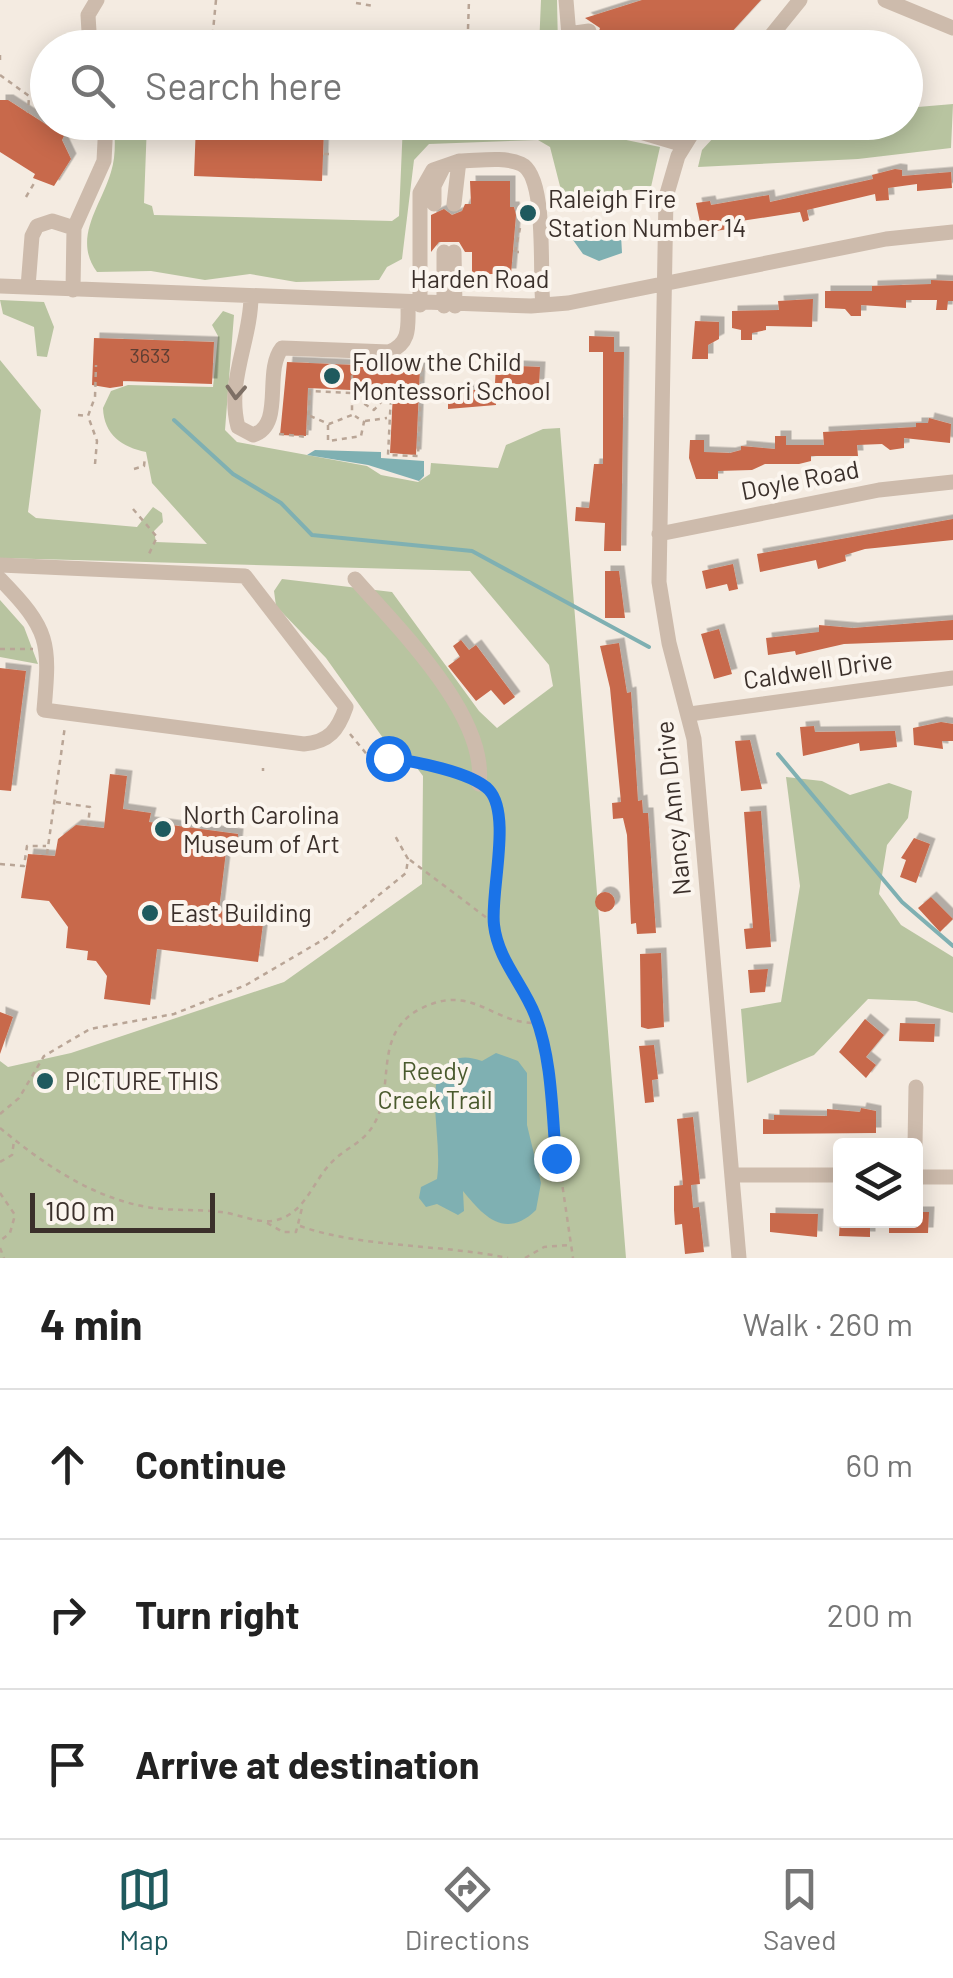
<!DOCTYPE html>
<meta charset="utf-8">
<style>
body{margin:0;font-family:Barlow,sans-serif;background:#f2f2f2;color:#222}
.controls{position:absolute;right:30px;bottom:30px;display:grid;overflow:hidden;border-radius:10px;box-shadow:0 5px 25px #0003}
.controls button{width:90px;height:90px;display:grid;place-items:center;padding:0;border:0;border-bottom:2px solid #e0e0e0;background:#fff;color:#222;font:50px sans-serif}
.scale{position:absolute;left:30px;bottom:25px;width:185px;box-sizing:border-box;padding-left:10px;border:5px solid #3b302b;border-top:0;font-size:28px;line-height:35px;white-space:nowrap;color:#3b302b;-webkit-text-stroke:8px #fbf5ee;paint-order:stroke}
.stop{position:absolute;width:30px;height:30px;margin:-22px;border:8px solid #1a73e8;border-radius:50%;background:#fff}
.stop.end{background:#1a73e8;border-color:#fff;box-shadow:0 2px 10px #0008}
.list{margin:0;padding:0;list-style:none}
h2{display:flex;justify-content:space-between;align-items:center;height:130px;margin:0;padding:0 40px;font-size:42px}
h2 small{font-size:32px;font-weight:400;color:#767676}
.list li{display:grid;grid-template-columns:65px 1fr auto;gap:30px;align-items:center;box-sizing:border-box;height:150px;padding:0 40px;border-top:2px solid #e0e0e0}
.list b{display:block;font-size:38px;white-space:nowrap}
.list em{font-size:32px;font-style:normal;color:#767676}
.icon{flex:none;width:55px;height:55px;fill:none;stroke:currentColor;stroke-width:2;stroke-linecap:round;stroke-linejoin:round}
.map{position:relative;flex:none;width:953px;height:1258px;overflow:hidden}
.search{position:absolute;background:#fff;box-shadow:0 5px 25px #0003;left:30px;right:30px;top:30px;height:110px;display:flex;align-items:center;gap:25px;box-sizing:border-box;padding:0 35px;border-radius:55px;color:#767676;font-size:38px}
.sheet{height:580px;background:#fff}
nav{display:flex;justify-content:space-around;align-items:center;box-sizing:border-box;height:140px;border-top:2px solid #e0e0e0;background:#fff;font-size:28px;color:#767676}
nav a{display:grid;justify-items:center;gap:5px}
nav .on{color:#1f5a5e}
.map>svg:first-child{display:block}
.green{fill:#b8c4a0}
.water{fill:#7fb0b2}
.lines{fill:none;stroke-linecap:round;stroke-linejoin:round}
.stream{stroke:#7fb0b2;stroke-width:4}
.building{fill:#c8694b;filter:url(#shadow)}
.path{stroke:#b9a596;stroke-width:2.5;stroke-dasharray:5 5;stroke-linecap:butt}
.minor{stroke:#cdbbac;stroke-width:15}
.oneway{stroke:#7d6f65}
.route{stroke:#1a73e8;stroke-width:12}
.poi-dot{fill:#1f5a5e;stroke:#fbf5ee;stroke-width:4}
.labels{text-anchor:middle;stroke-width:8;stroke-linejoin:round;paint-order:stroke}
.number-label{font-size:20px;fill:#5e3e33}
.poi-label{font-size:25px;fill:#3b302b;stroke:#fbf5ee;text-anchor:start}
.street-label{font-size:25px;fill:#3b302b;stroke:#fbf5ee}
.park-label{font-size:25px;fill:#4a5a2e;stroke:#fbf5ee}
</style>
<div class="map">
<svg width="953" height="1258" viewBox="0 0 953 1258">
<defs>
<filter id="shadow"><feDropShadow dx="5.5" dy="-5.5" stdDeviation="0" flood-color="#0004"/></filter>
</defs>
<rect width="100%" height="100%" fill="#f4ebe1"/>
<path class="green" d="M 541,0 L 557,0 L 558,47 L 539,47 Z
M 953,104 L 951,148 L 858,159 L 698,167 L 702,150 L 727,123 L 737,123 L 746,135 L 813,123 L 906,122 L 906,108 Z
M 114,123 L 147,123 L 144,203 L 152,206 L 154,215 L 392,221 L 399,216 L 403,123 L 543,128 L 544,123 L 590,123 L 607,136 L 660,147 L 651,187 L 563,198 L 550,147 L 538,140 L 429,144 L 414,160 L 402,259 L 387,267 L 379,280 L 296,282 L 250,274 L 205,280 L 151,271 L 97,272 C 72,238 101,206 111,172 C 116,156 115,140 114,123 Z
M 0,300 L 44,302 L 54,327 L 47,357 L 37,356 L 34,327 L 3,314 Z
M 223,311 L 234,315 L 225,430 L 237,442 L 367,466 L 381,475 L 418,482 L 430,474 L 431,463 L 498,468 L 506,445 L 543,429 L 560,428 L 626,1258 L 0,1258 L 0,1061 L 8,1067 L 71,1053 L 284,982 L 422,884 L 423,776 L 408,756 L 397,754 L 383,738 L 326,658 L 276,606 L 274,591 L 282,579 L 392,592 L 479,711 L 497,728 L 553,686 L 549,665 L 470,571 L 0,558 L 0,360 L 41,410 L 28,512 L 36,518 L 137,527 L 153,507 L 162,513 L 163,522 L 154,531 L 156,542 L 207,544 L 152,483 L 146,452 C 122,447 104,435 103,408 L 111,391 L 128,385 L 213,387 L 218,336 L 212,325 Z
M 0,600 L 24,627 L 38,664 L 0,657 Z
M 786,777 L 822,781 L 850,795 L 889,783 L 912,791 L 908,818 L 887,845 L 879,894 L 901,925 L 953,957 L 953,1013 L 916,1001 L 868,999 L 814,1055 L 747,1083 L 741,1009 L 781,1002 L 800,886 Z"/>
<path class="water" d="M 614,226 L 621,235 L 622,253 L 599,261 L 583,254 L 568,233 L 570,228 Z
M 315,450 L 381,452 L 381,458 L 424,461 L 424,476 L 419,481 L 368,465 L 307,455 Z
M 496,1053 L 518,1061 L 527,1073 L 527,1125 L 541,1183 L 536,1210 C 504,1241 482,1214 463,1191 L 464,1211 L 458,1215 L 437,1204 L 426,1207 L 419,1198 L 421,1187 L 437,1179 C 442,1144 429,1104 439,1071 C 454,1056 464,1055 482,1061 Z"/>
<g class="lines">
<path class="stream" d="M 174,420 L 233,474 L 281,503 L 312,535 L 472,551 L 649,647
M 778,754 L 902,902 L 953,946"/>
</g>
<path class="building" d="M 642,0 L 761,0 L 717,48 L 594,48 L 600,28 L 585,18 Z
M 0,100 L 8,100 L 64,136 L 62,140 L 71,159 L 54,186 L 33,178 L 35,174 L 0,152 Z
M 252,122 L 324,129 L 322,181 L 194,176 L 196,124 L 247,126 Z
M 895,169 L 902,170 L 902,176 L 951,172 L 952,188 L 917,191 L 917,184 L 888,188 L 889,200 L 876,201 L 875,194 L 807,210 L 809,220 L 803,222 L 800,212 L 728,223 L 729,229 L 708,232 L 707,226 L 701,227 L 696,203 L 710,201 L 711,205 L 769,195 L 770,202 L 873,179 L 872,175 Z
M 470,181 L 510,181 L 510,207 L 514,207 L 516,215 L 511,274 L 472,274 L 472,252 L 465,252 L 459,242 L 439,242 L 431,252 L 431,215 L 444,209 L 452,215 L 462,211 L 465,204 L 471,204 Z
M 931,280 L 953,281 L 953,301 L 948,301 L 947,310 L 936,310 L 937,300 L 906,300 L 906,308 L 861,305 L 861,316 L 851,316 L 845,309 L 825,308 L 825,291 L 872,291 L 872,286 L 931,284 Z
M 813,299 L 812,327 L 766,326 L 766,330 L 752,333 L 752,340 L 741,340 L 741,330 L 732,328 L 732,311 L 779,310 L 778,301 Z
M 695,321 L 719,322 L 719,339 L 708,345 L 708,359 L 692,359 Z
M 589,336 L 614,337 L 614,352 L 624,352 L 621,551 L 604,551 L 605,523 L 575,521 L 576,507 L 589,508 L 594,464 L 603,464 L 603,352 L 589,352 Z
M 94,338 L 214,342 L 212,384 L 123,381 L 123,386 L 110,388 L 92,385 Z
M 287,362 L 420,368 L 416,455 L 390,453 L 393,392 L 308,388 L 306,436 L 280,435 Z
M 496,365 L 540,367 L 539,385 L 495,383 Z
M 448,390 L 476,390 L 476,397 L 496,397 L 496,405 L 448,409 Z
M 929,418 L 951,424 L 950,443 L 904,438 L 904,448 L 890,450 L 882,444 L 857,445 L 858,456 L 811,456 L 811,461 L 799,464 L 765,464 L 752,470 L 718,471 L 718,479 L 696,479 L 689,458 L 690,440 L 704,440 L 704,452 L 730,453 L 741,450 L 741,446 L 775,449 L 775,436 L 786,436 L 786,445 L 824,445 L 823,432 L 916,427 L 916,423 L 928,423 Z
M 953,519 L 953,540 L 865,549 L 845,555 L 846,561 L 818,569 L 816,560 L 760,572 L 757,554 Z
M 733,564 L 738,589 L 729,591 L 727,584 L 706,589 L 702,571 Z
M 605,571 L 619,571 L 625,618 L 605,618 Z
M 953,620 L 953,640 L 844,644 L 796,655 L 795,651 L 768,655 L 766,638 L 819,632 L 819,625 L 853,628 Z
M 719,629 L 732,674 L 714,679 L 701,634 Z
M 461,640 L 469,650 L 476,645 L 515,697 L 504,705 L 491,690 L 476,701 L 448,666 L 460,657 L 453,646 Z
M 619,643 L 627,693 L 631,692 L 638,801 L 642,800 L 643,813 L 648,813 L 656,933 L 637,934 L 636,923 L 631,924 L 627,835 L 623,818 L 613,819 L 612,803 L 621,802 L 610,688 L 600,646 Z
M 0,668 L 26,671 L 11,791 L 0,790 Z
M 941,722 L 953,724 L 953,741 L 942,741 L 943,749 L 914,745 L 913,728 Z
M 814,726 L 815,732 L 895,731 L 897,747 L 860,751 L 859,743 L 803,756 L 800,727 Z
M 750,740 L 762,789 L 741,791 L 735,741 Z
M 110,774 L 127,776 L 123,809 L 151,813 L 149,822 L 238,834 L 237,845 L 227,843 L 219,910 L 264,916 L 258,962 L 157,949 L 150,1005 L 104,999 L 107,976 L 96,961 L 87,960 L 88,951 L 66,948 L 68,927 L 49,901 L 21,898 L 28,854 L 55,856 L 58,839 L 76,825 L 104,828 Z
M 761,811 L 771,947 L 746,949 L 744,929 L 753,928 L 744,812 Z
M 914,838 L 930,844 L 916,883 L 900,877 L 906,860 L 901,858 Z
M595 902a10 10 0 1 1 20 0a10 10 0 1 1-20 0Z
M 931,897 L 953,919 L 940,932 L 918,908 Z
M 661,953 L 664,1027 L 648,1029 L 641,1027 L 640,954 Z
M 768,969 L 765,992 L 750,993 L 748,970 Z
M 0,1012 L 13,1017 L 0,1054 Z
M 865,1019 L 884,1035 L 866,1057 L 876,1065 L 866,1078 L 839,1052 Z
M 900,1023 L 935,1024 L 934,1042 L 899,1041 Z
M 654,1045 L 658,1079 L 652,1080 L 654,1102 L 645,1103 L 639,1046 Z
M 861,1108 L 876,1111 L 876,1133 L 763,1134 L 763,1119 L 774,1120 L 774,1115 L 827,1116 L 827,1109 L 860,1112 Z
M 693,1117 L 700,1184 L 691,1185 L 693,1208 L 699,1207 L 704,1252 L 685,1254 L 682,1224 L 675,1225 L 674,1210 L 674,1186 L 683,1185 L 677,1119 Z
M 916,1212 L 929,1212 L 928,1233 L 889,1233 L 889,1220 L 916,1220 Z
M 770,1213 L 818,1214 L 817,1237 L 770,1232 Z
M 840,1220 L 870,1220 L 870,1237 L 839,1236 Z"/>
<g class="lines">
<path class="path" d="M 216,0 L 213,31 L 220,36
M 356,3 L 374,6
M 468,29 L 469,0
M 0,60 L 0,55
M 0,75 L 29,96 L 28,113
M 324,154 L 333,154
M 26,197 L 36,180
M 515,252 L 520,228
M 517,252 L 519,252
M 383,400 L 374,410 L 363,403 L 388,395
M 78,415 L 87,416
M 310,416 L 329,424 L 352,415 L 352,365
M 365,421 L 387,418
M 328,425 L 328,441 L 361,436 L 364,422 L 355,416
M 279,434 L 307,437 L 310,391 L 391,395 L 388,455 L 418,456 L 422,366 L 406,365
M 95,464 L 97,441 L 88,416 L 95,397 L 96,365
M 134,469 L 144,466 L 145,457
M 133,509 L 157,537 L 148,556
M 0,649 L 33,649
M 350,734 L 369,757 L 413,762 L 464,777
M 263,771 L 263,768
M 489,790 L 499,827 L 494,929 L 540,1033 L 573,1258
M 56,802 L 90,807 L 88,825
M 47,854 L 65,726
M 410,860 L 491,921
M 0,864 L 24,866 L 27,846 L 46,846
M 0,1114 L 19,1098 L 44,1056 L 90,1029 L 174,1014 L 246,985 L 326,938 L 406,873 L 408,859 L 394,834
M 0,1128 C 45,1165 93,1199 153,1208 C 175,1211 198,1209 221,1212 C 240,1214 262,1226 280,1219 C 306,1210 313,1182 330,1164 C 344,1148 363,1144 374,1124 C 396,1086 372,1034 420,1009 C 473,982 491,1024 536,1023
M 0,1162 L 12,1155 L 14,1141
M 0,1193 L 15,1215 L 10,1233 L 0,1241
M 267,1223 L 283,1232 L 296,1232 L 302,1208
M 300,1226 C 362,1248 441,1244 508,1258
M 0,1248 L 4,1258
M 525,1258 L 544,1247 L 569,1245"/>
<path class="minor" d="M 566,0 L 570,48
M 885,0 L 953,28
M 568,34 L 589,31
M 90,48 L 88,15 L 97,0
M 761,48 L 800,0
M 607,122 L 684,145
M 699,122 L 678,156 L 666,197 L 659,582 L 669,643 L 694,739 L 739,1258
M 434,204 L 434,186 L 442,170
M 454,204 L 459,161 C 477,161 504,156 521,164 C 548,176 539,275 543,305
M 74,228 L 104,161 L 106,122
M 444,252 L 444,306
M 454,252 L 455,306
M 0,286 L 531,306 L 568,303 L 886,239 L 953,232
M 28,287 L 32,236 L 37,226 L 52,221 L 74,228 L 73,290
M 251,296 C 251,340 226,382 238,427 L 253,435 C 285,425 263,372 282,348 L 389,352 C 411,343 408,326 408,305
M 420,305 L 420,193 L 433,170 L 459,161
M 659,534 L 879,490 L 953,482
M 0,565 L 245,576 L 346,707 C 338,730 329,742 304,744 L 44,710 C 50,642 50,630 0,579
M 355,579 C 398,628 488,716 479,784
M 690,714 L 953,678
M 915,1146 L 916,1087
M 733,1175 L 840,1175
M 916,1177 L 953,1177"/>
</g>
<defs><path id="oneway-chevron" d="M-2-3.5L2.5 0L-2 3.5" fill="none" stroke-width="1.6" stroke-linecap="round" stroke-linejoin="round" transform="scale(2.5)"/></defs>
<use class="oneway" href="#oneway-chevron" transform="translate(236 392) rotate(93)"/>
<g class="lines">
<path class="route" d="M 388,758 C 413,761 472,772 489,790 C 512,815 490,893 494,925 C 498,960 523,984 535,1015 C 552,1058 552,1112 556,1158"/>
</g>
<g class="poi-dot">
<circle cx="528" cy="213" r="10"/>
<circle cx="332" cy="376" r="10"/>
<circle cx="163" cy="829" r="10"/>
<circle cx="150" cy="913" r="10"/>
<circle cx="45" cy="1081" r="10"/>
</g>
<g class="labels">
<g class="number-label">
<text x="150" y="363">3633</text>
</g>
<g class="poi-label">
<text x="548" y="208">Raleigh Fire<tspan x="548" dy="29">Station Number 14</tspan></text>
<text x="352" y="371">Follow the Child<tspan x="352" dy="29">Montessori School</tspan></text>
<text x="183" y="824">North Carolina<tspan x="183" dy="29">Museum of Art</tspan></text>
<text x="170" y="922">East Building</text>
<text x="65" y="1090">PICTURE THIS</text>
</g>
<g class="street-label">
<text x="480" y="288">Harden Road</text>
<text transform="translate(800 480) rotate(-11)" y="9">Doyle Road</text>
<text transform="translate(818 670) rotate(-8)" y="9">Caldwell Drive</text>
<text transform="translate(673 808) rotate(-96)" y="9">Nancy Ann Drive</text>
</g>
<g class="park-label">
<text x="435" y="1080">Reedy<tspan x="435" dy="29">Creek Trail</tspan></text>
</g>
</g>
</svg>
<div class="controls">
<button><svg class="icon" aria-label="layers" viewBox="0 0 24 24"><path d="M12 4l9 5-9 5-9-5zM3 14l9 5 9-5"/></svg></button>
</div>
<div class="scale">100 m</div>
<div class="stop" style="left:388px;top:758px"></div>
<div class="stop end" style="left:556px;top:1158px"></div>
<div class="search"><svg class="icon" aria-label="search" viewBox="0 0 24 24"><circle cx="10" cy="10" r="6"/><path d="M15 15l6 6"/></svg>Search here</div>
</div>
<section class="sheet">
<h2>4 min<small>Walk · 260 m</small></h2>
<ul class="list">
<li><svg class="icon" aria-label="ahead" viewBox="0 0 24 24"><path d="M12 20V5M6 11l6-6 6 6"/></svg><div><b>Continue</b></div><em>60 m</em></li>
<li><svg class="icon" aria-label="right" viewBox="0 0 24 24"><path d="M7 20v-9h11M14 6l5 5-5 5"/></svg><div><b>Turn right</b></div><em>200 m</em></li>
<li><svg class="icon" aria-label="arrive" viewBox="0 0 24 24"><path d="M6 21V4h12l-3 4 3 4H6"/></svg><div><b>Arrive at destination</b></div></li>
</ul>
</section>
<nav>
<a class="on"><svg class="icon" aria-label="map" viewBox="0 0 24 24"><path d="M3 6l6-2 6 2 6-2v14l-6 2-6-2-6 2zM9 4v14M15 6v14"/></svg>Map</a>
<a><svg class="icon" aria-label="directions" viewBox="0 0 24 24"><path d="M12 3l9 9-9 9-9-9zM9 14v-3h6M13 9l2 2-2 2"/></svg>Directions</a>
<a><svg class="icon" aria-label="saved" viewBox="0 0 24 24"><path d="M7 4h10v16l-5-4-5 4z"/></svg>Saved</a>
</nav>
